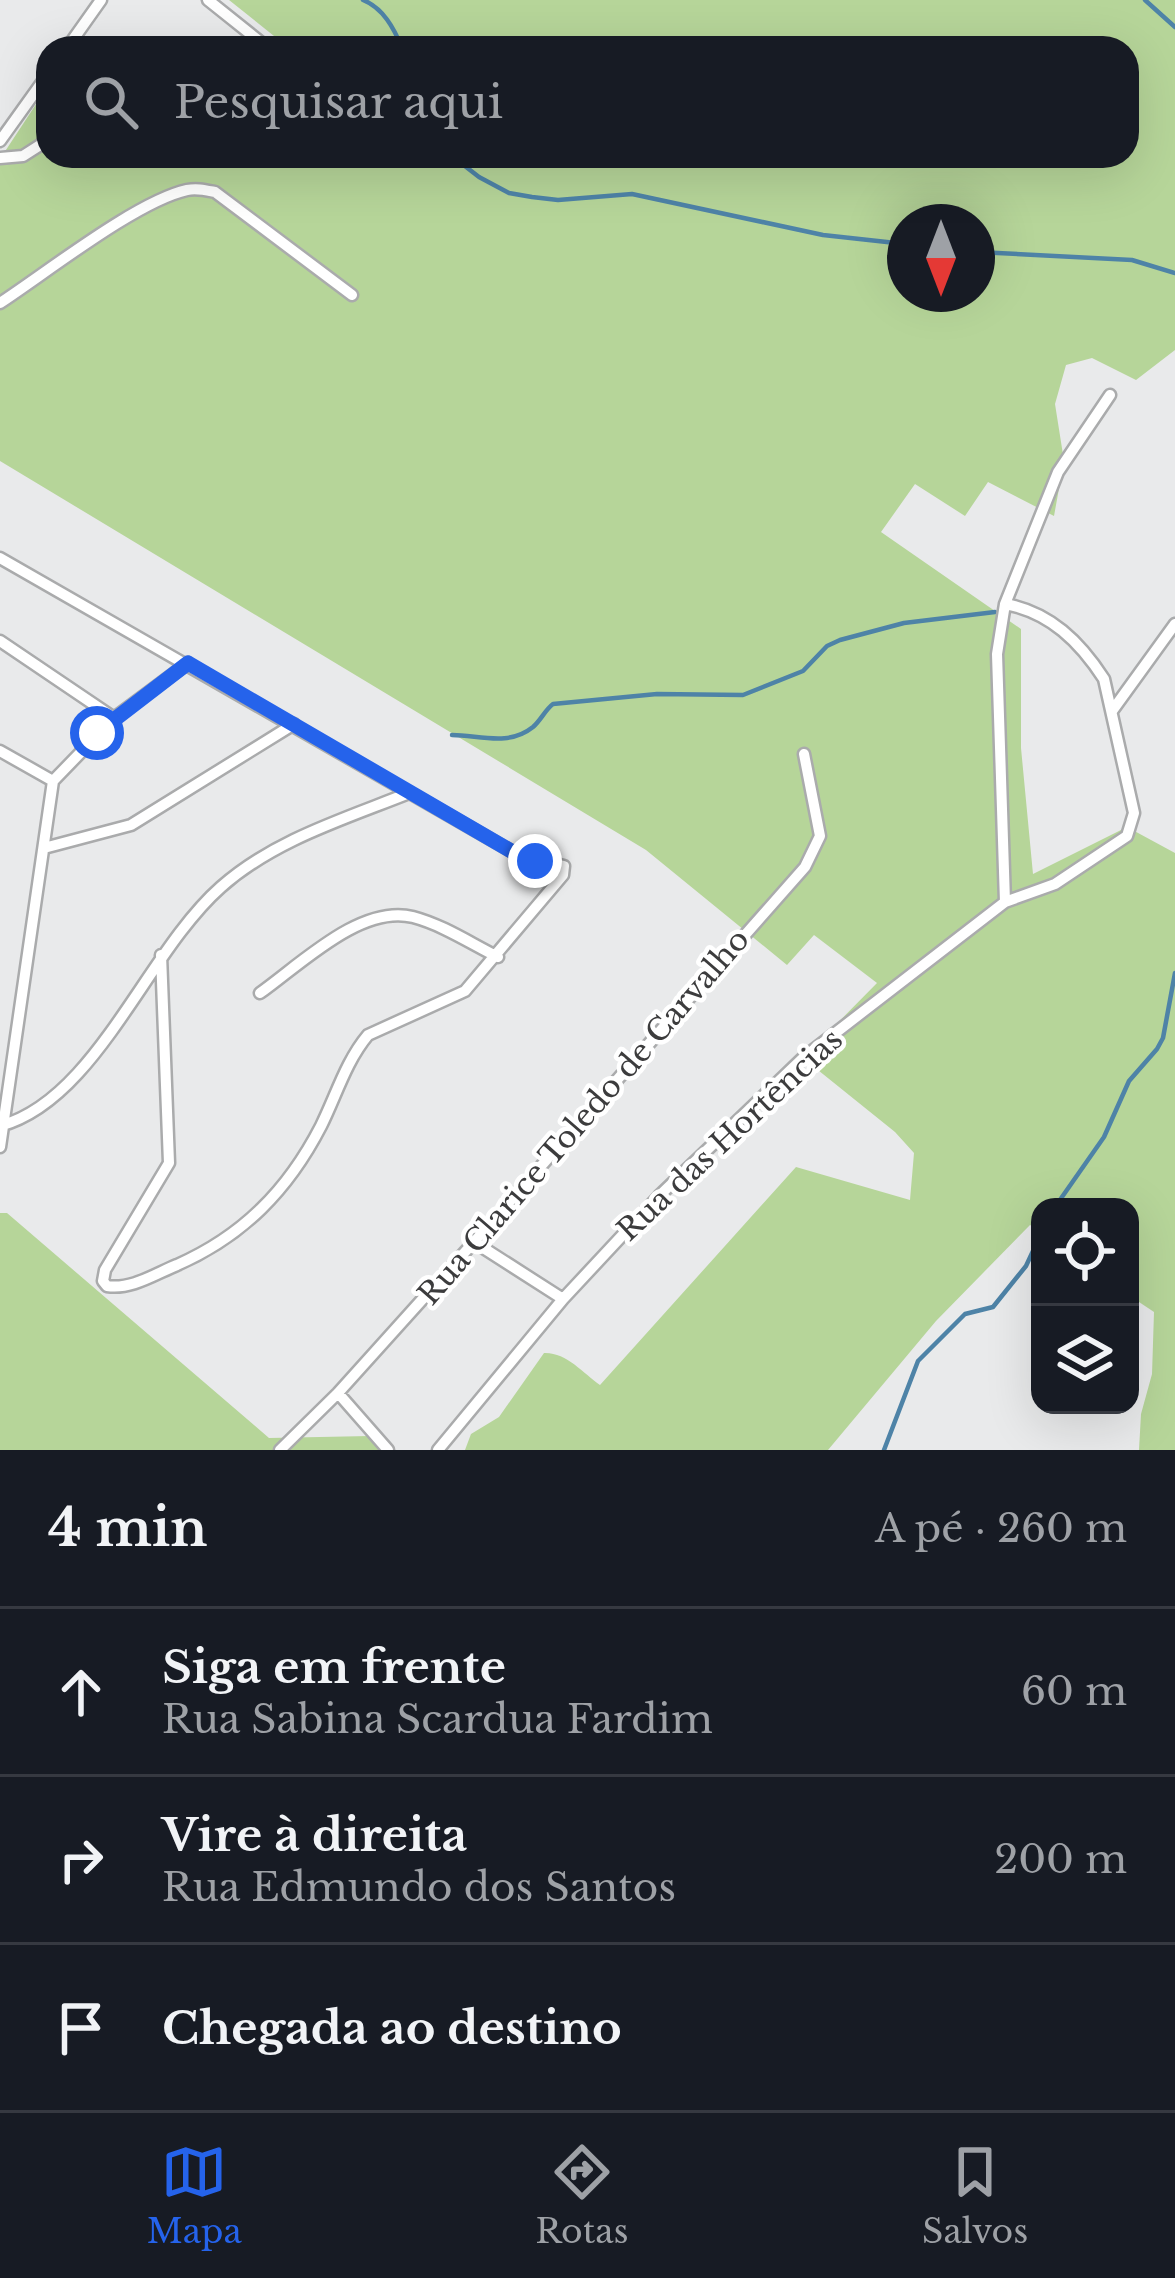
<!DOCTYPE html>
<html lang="pt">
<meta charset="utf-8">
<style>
body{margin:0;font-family:"Libre Baskerville",serif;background:#20242c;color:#f1f3f6}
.controls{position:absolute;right:36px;bottom:36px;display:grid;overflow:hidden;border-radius:24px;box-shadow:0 12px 48px #0002}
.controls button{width:108px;height:108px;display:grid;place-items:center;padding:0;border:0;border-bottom:3px solid #363941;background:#171b24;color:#f1f3f6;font:60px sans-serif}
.compass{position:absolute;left:887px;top:204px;width:108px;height:108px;border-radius:50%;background:#171b24;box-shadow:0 12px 48px #0002;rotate:180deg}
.stop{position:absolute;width:36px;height:36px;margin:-27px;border:9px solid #2563eb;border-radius:50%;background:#fff}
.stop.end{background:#2563eb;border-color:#fff;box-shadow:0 3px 12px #0008}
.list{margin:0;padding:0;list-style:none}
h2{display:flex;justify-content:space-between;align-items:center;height:156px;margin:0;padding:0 48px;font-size:51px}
h2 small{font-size:39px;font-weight:400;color:#9ea1a6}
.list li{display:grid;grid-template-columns:78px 1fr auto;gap:36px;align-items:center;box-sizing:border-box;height:168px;padding:0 48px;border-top:3px solid #363941}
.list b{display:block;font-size:45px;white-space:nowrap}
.list p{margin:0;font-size:39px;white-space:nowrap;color:#9ea1a6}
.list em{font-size:39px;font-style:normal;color:#9ea1a6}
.icon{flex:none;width:66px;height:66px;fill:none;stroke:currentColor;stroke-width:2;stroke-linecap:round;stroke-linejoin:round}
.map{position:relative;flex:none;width:1175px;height:1450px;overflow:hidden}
.search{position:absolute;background:#171b24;box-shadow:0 12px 48px #0002;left:36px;right:36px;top:36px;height:132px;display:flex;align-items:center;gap:30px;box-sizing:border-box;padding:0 42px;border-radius:36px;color:#9ea1a6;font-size:45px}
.sheet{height:660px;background:#171b24}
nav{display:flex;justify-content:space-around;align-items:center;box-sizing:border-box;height:168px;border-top:3px solid #363941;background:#171b24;font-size:33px;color:#9ea1a6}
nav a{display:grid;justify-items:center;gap:6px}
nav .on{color:#2563eb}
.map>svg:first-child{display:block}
.green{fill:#b6d599;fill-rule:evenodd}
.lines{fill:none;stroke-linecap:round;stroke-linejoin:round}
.stream{stroke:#4e83a7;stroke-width:4.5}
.street-casing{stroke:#aaabac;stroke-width:15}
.street{stroke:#fff;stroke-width:10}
.route{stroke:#2563eb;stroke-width:15}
.labels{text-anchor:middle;stroke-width:9;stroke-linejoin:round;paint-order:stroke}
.street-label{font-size:30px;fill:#3c3c3d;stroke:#fff}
</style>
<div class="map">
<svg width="1175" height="1450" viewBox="0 0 1175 1450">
<rect width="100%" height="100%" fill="#e9eaeb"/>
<path class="green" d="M 229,0 L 1175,0 L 1175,350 L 1136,380 L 1092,358 L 1066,365 L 1055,404 L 1064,461 L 1054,516 L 988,482 L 965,516 L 915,484 L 881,532 L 1021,629 L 1021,748 L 1033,874 L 1127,827 L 1175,853 L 1175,1450 L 1139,1450 L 1141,1414 L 1152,1374 L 1154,1312 L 1130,1296 L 1130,1207 L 1040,1207 L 1040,1231 L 1030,1225 L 936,1321 L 828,1450 L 465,1450 L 471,1434 L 499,1417 L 544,1353 C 566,1352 583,1373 600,1385 L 796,1167 L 910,1200 L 914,1153 L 895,1132 L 803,1058 L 877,983 L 814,935 L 787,965 L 646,850 L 0,461 L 0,159 L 48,86 L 48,156 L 295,156 L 324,165 L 357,156 L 1127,156 L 1127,48 L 289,48 ZM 905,222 L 977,222 L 977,294 L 905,294 Z
M 0,1213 L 7,1213 L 269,1438 L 370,1436 L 381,1450 L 0,1450 Z"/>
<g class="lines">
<path class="stream" d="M 363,0 C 383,8 394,28 402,48
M 1145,0 L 1175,27
M 452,156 L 479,177 L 509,193 L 532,197 L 558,200 L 632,194 L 823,235 L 905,244
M 977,252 L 1132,260 L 1175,273
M 452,735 C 479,735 508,747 533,727 C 541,720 545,710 553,704 L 657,694 L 743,695 L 803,671 L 827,646 L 840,640 L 904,623 L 995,612
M 1055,1207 L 1104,1137 L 1129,1081 L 1157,1049 L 1163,1038 L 1175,973
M 884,1450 L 918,1361 L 965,1314 L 993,1307 L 1026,1266 L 1040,1236"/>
<defs>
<path id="street" d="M 208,0 L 268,48
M 67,48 L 101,0
M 0,141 L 48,74
M 0,158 L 23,156 L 48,140
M 0,303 C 46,273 137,201 187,190 C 197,188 205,190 215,192 L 352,295
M 0,558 L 518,855 L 564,866 L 563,875 L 465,991 L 368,1035 C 346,1061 336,1096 321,1126 C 288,1190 243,1236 177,1265 C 155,1274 131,1290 107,1286 L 103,1281 L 105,1270 L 169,1163 L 161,955
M 0,641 L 114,718
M 1112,711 L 1175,624
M 0,751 L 53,781
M 53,781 L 114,718 L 188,663
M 44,848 L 131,825 L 294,724
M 1005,902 L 997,654 L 1005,604 L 1058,472 L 1110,395
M 260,993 C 301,964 361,904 413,917 C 443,925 470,943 498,957
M 0,1126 C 96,1100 146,953 221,887 C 274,840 344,819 409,793
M 0,1147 L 53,781
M 474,1242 L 563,1299
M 338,1393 L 388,1450
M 280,1450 L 338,1393 L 474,1242 L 805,867 L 820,836 L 804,754
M 438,1450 L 563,1299 L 659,1196 L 803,1058 L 1005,902 L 1055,884 L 1127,836 L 1134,813 L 1104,679 C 1080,642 1050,612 1005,604"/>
</defs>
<use href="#street" class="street-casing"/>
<use href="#street" class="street"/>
</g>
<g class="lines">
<path class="route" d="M 97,733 L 188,663 L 518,855 L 535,861"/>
</g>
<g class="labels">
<g class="street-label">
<text transform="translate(584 1117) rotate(-49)" y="10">Rua Clarice Toledo de Carvalho</text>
<text transform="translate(730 1135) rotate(-43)" y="10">Rua das Hortências</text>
</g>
</g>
</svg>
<div class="controls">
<button><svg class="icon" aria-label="locate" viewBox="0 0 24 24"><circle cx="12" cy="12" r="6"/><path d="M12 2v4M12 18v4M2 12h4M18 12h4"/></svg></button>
<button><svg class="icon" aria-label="layers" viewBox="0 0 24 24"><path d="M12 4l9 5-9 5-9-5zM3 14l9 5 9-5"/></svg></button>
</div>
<svg class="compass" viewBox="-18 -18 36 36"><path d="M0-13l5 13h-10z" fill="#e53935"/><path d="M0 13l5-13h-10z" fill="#9ea1a6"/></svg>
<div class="stop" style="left:97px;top:733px"></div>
<div class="stop end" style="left:535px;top:861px"></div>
<div class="search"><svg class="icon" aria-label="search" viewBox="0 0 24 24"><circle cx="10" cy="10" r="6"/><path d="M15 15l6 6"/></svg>Pesquisar aqui</div>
</div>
<section class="sheet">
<h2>4 min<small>A pé · 260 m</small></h2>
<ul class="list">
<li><svg class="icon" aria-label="ahead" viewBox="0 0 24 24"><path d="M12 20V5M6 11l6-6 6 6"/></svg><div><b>Siga em frente</b><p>Rua Sabina Scardua Fardim</p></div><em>60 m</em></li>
<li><svg class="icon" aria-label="right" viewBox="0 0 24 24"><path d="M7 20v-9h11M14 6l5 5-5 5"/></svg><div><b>Vire à direita</b><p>Rua Edmundo dos Santos</p></div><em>200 m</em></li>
<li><svg class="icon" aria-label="arrive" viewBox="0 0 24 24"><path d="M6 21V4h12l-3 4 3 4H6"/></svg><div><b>Chegada ao destino</b></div></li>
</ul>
</section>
<nav>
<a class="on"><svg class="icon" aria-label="map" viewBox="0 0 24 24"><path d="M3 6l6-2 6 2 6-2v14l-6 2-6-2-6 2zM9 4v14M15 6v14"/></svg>Mapa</a>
<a><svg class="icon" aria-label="directions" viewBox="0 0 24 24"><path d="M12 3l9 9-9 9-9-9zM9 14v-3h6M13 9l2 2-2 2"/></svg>Rotas</a>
<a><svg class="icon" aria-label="saved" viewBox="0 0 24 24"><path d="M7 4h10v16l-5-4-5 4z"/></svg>Salvos</a>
</nav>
